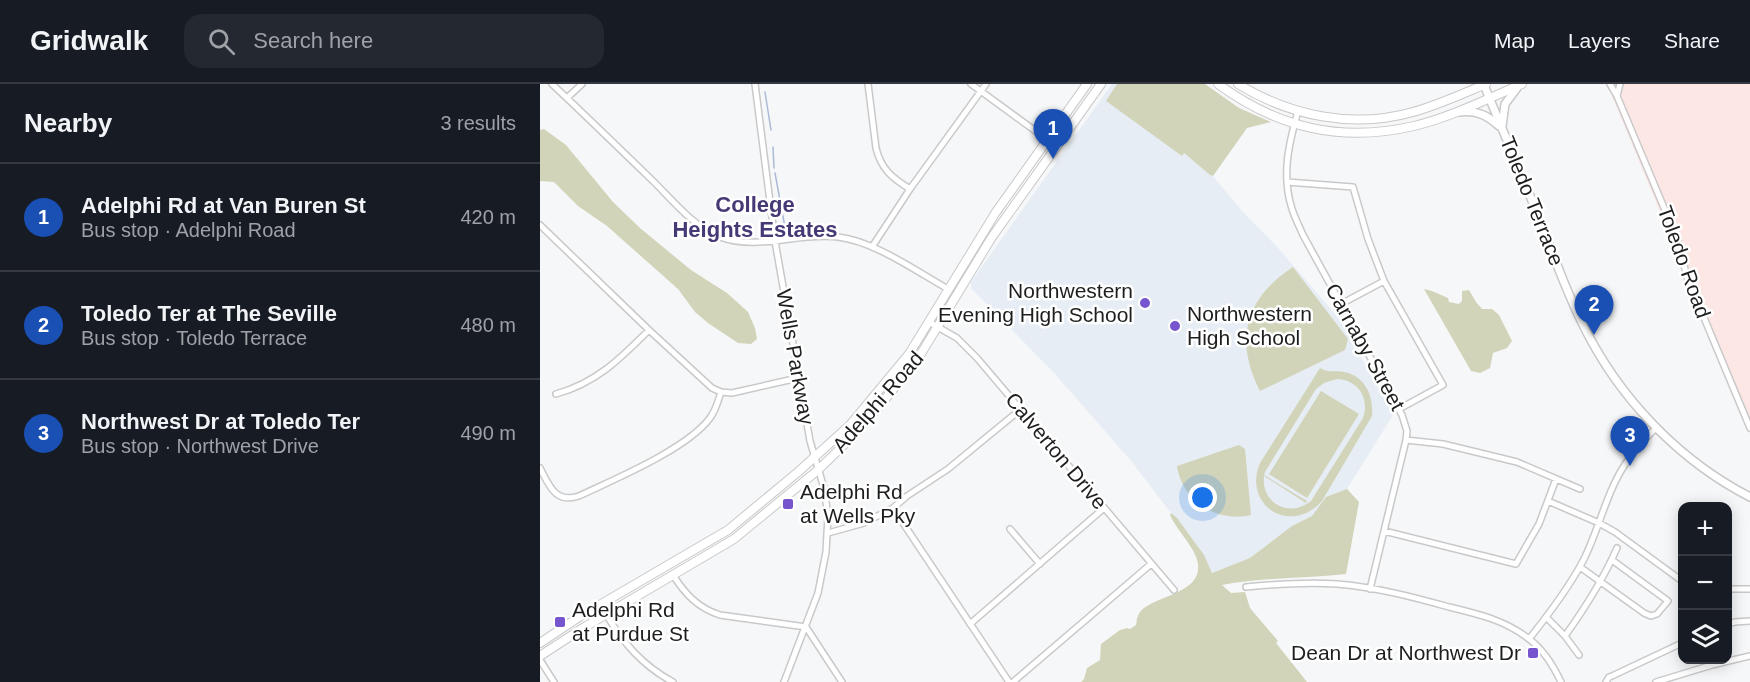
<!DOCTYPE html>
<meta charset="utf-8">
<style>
body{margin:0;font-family:Helvetica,sans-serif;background:#242831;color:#f1f3f6}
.controls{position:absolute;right:18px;bottom:18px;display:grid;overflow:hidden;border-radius:12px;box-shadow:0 3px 15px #0003}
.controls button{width:54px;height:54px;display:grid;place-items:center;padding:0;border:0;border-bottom:2px solid #363941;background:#171b24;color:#f1f3f6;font:30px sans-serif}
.you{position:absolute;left:663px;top:414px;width:21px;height:21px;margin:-15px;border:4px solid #fff;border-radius:50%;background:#1a73e8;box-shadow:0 0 0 9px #1a73e833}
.badge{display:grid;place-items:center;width:39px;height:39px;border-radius:50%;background:#0b8043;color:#fff;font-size:20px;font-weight:700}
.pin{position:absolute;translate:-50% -50px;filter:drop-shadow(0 2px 3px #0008)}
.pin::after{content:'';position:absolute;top:32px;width:21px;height:18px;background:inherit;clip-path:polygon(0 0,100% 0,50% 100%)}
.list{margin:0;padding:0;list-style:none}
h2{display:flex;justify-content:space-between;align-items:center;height:78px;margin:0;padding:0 24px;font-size:26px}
h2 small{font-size:20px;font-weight:400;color:#9ea1a6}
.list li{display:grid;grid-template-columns:39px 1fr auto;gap:18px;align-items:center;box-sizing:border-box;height:108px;padding:0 24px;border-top:2px solid #363941}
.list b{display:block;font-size:22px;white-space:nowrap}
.list p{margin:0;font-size:20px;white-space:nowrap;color:#9ea1a6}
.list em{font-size:20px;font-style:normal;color:#9ea1a6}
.icon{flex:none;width:33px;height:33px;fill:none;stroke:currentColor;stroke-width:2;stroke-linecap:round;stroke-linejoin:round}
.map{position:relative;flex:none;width:1210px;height:598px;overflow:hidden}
header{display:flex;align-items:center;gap:36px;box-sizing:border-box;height:84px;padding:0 30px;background:#171b24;border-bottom:2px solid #363941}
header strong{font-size:28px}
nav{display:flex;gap:33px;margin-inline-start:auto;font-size:21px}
.search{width:420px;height:54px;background:#242831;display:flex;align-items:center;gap:15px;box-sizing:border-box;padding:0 21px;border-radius:18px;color:#9ea1a6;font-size:22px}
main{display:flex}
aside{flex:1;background:#171b24}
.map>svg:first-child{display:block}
.commercial{fill:#fde7e5}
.built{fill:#e6edf4}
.green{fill:#d2d4b9;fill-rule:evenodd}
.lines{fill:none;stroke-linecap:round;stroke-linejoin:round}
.stream{stroke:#abbad5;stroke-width:1.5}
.minor-casing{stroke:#c9c9ca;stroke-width:8}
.tertiary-casing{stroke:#c9c9ca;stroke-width:10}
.secondary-casing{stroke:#c9c9ca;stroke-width:10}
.minor{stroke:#fff;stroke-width:5}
.tertiary{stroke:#fff;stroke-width:7}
.secondary{stroke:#fff;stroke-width:8}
.poi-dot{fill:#7655ce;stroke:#fff;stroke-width:2}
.labels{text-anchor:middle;stroke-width:5;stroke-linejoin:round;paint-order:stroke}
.street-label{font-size:21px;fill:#1d1e1e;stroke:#fff}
.poi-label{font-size:21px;fill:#1d1e1e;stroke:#fff;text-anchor:start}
.neighbourhood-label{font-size:22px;font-weight:bold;fill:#473976;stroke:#fff}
</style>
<header>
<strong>Gridwalk</strong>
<div class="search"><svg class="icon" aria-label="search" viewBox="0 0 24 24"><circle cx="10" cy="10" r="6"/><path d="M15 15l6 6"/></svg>Search here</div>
<nav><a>Map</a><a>Layers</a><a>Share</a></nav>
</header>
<main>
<aside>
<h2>Nearby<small>3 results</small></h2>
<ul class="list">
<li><span class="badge" style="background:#1a4fb4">1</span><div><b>Adelphi Rd at Van Buren St</b><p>Bus stop · Adelphi Road</p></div><em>420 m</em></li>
<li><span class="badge" style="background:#1a4fb4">2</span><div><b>Toledo Ter at The Seville</b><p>Bus stop · Toledo Terrace</p></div><em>480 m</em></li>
<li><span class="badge" style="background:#1a4fb4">3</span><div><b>Northwest Dr at Toledo Ter</b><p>Bus stop · Northwest Drive</p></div><em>490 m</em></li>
</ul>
</aside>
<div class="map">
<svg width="1210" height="598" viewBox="0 0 1210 598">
<rect width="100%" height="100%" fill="#f6f7f8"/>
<path class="commercial" d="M 1067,0 L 1210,0 L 1210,344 L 1168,244 Z"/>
<path class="built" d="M 572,0 L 599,0 L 644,69 L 670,91 L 673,92 L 703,128 L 739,165 L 801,237 L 853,331 L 807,405 L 768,454 L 671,489 L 663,471 L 592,378 L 515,290 L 431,204 L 431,198 Z"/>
<path class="green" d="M 577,0 L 665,0 L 699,24 L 731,38 L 707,44 L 673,92 L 670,91 L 644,69 L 642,72 L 566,17 Z
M 4,45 L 26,61 L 73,118 L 100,144 L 151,186 L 187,209 L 208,228 L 215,244 L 217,255 L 211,260 L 198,259 L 168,239 L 155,228 L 138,205 L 67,142 L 38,122 L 14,98 L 0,97 L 0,46 Z
M 753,183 L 808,255 L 805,266 L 720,307 C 694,256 705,214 753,183 Z
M 884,205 L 892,207 L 908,214 L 909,218 L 919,220 L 922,217 L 922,207 L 929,206 L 936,218 L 942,225 L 952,225 L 959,231 L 972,257 L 967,264 L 953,269 L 950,284 L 940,289 L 931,287 Z
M 780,284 C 788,289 795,286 804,288 C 825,292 834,312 832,332 L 782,417 C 751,452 702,422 720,379 ZM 797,295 C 818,296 830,314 823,334 L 771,417 C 750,434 721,420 724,392 L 766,419 L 767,417 L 724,391 L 725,388 L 776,305 L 784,299 Z
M 781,307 L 819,330 L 767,414 L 729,390 Z
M 699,361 L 705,365 L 711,431 C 677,439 642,417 637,382 Z
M 807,405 L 819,418 L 806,490 C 765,495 723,493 682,501 L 691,509 L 705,508 L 710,524 L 738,557 L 736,559 L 767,598 L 541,598 L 544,595 L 547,584 L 560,576 L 561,560 L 580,546 L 587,544 L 590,545 L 596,541 C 597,538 596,535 598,532 C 606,511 662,513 658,480 C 656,464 637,447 630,431 L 631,429 L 637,434 L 664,471 L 672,489 L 710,474 L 752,442 L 772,432 L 786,413 Z"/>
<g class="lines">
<path class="stream" d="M 225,8 L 231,46
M 233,63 L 234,84
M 235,89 L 246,149"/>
<defs>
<path id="minor" d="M 12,0 C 46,32 80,65 114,98 C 133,117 154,143 180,153 C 218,167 259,148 298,153 C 334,157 376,187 408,205
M 215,0 L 235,157 L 270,357 L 284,404 L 288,432 L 286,468 L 278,509 L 244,598
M 328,0 L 336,64 C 341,85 352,94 370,105
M 431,0 L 516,62
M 1070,0 L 1077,12 L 1138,157 L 1147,193 L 1210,344
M 1077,12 L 1080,0
M 27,14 L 42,0
M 758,27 C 749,59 741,91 752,125 C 755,134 759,142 763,151 L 862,331 L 867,347 L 866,356 L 830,505
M 747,98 L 813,103 L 828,155 L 844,197 L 903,301 L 859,325
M 0,141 L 109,246 L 172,304 L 181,308 L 192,309 L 258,294
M 332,163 L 370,105 L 446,0
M 801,220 L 844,197
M 389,238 L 417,254 L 437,274 L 634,506
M 16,310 C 56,299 80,275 109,246
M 866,356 L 903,360 L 977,378 L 1040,405
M 0,384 C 9,401 15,420 39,412 C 75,395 147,365 170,334 C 176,326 178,317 181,308
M 1008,417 L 1059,439 L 1075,448 L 1142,497
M 353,424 L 469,598
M 470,445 L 500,480
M 844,447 L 976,480 L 999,440 L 1016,395
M 288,449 L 324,439 L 353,424 L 367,412 L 408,385 L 481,325
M 1040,483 L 1104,529 L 1111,532 L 1117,530 L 1128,517 L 1072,476
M 133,491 C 145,510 158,524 180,531 L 266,543
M 706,503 C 736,500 767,498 797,500 C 835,503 873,513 909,523 C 938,530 965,536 989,555 C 1004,566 1013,581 1021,598
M 1188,505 L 1210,505
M 66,530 C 83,559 103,582 133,598
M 1006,533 L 1025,552 L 1039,571
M 430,540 L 564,424
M 1188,540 L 1195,538 L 1210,537
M 266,543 L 302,598
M 1025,552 C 1045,524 1063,496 1077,464
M 989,555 C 1009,530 1029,504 1044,475 C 1059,445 1066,410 1084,382 C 1093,367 1105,355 1117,343
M 0,576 L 14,598
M 473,598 L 611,480
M 1066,598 L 1069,593 L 1072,592 L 1142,559
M 1116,598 L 1172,581 L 1210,572"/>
<path id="tertiary" d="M 944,1 C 958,35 972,68 986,102 C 1008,154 1025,209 1052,258 C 1088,323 1144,379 1210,413
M 920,28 C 936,26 947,31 959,42
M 962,42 L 965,20 L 977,4"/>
<path id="secondary" d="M 678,0 C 738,44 801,59 874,42 C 911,33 947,15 982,0
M 698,0 C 750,32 813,45 873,28 C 898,21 922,10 946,0
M 0,559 L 39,533 L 188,446 L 258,388 L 310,341 L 369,270 L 456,128 L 547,0
M 0,572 L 43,544 L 194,455 L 278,386 L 312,353 L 338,324 L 379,273 L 452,153 L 561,0"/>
</defs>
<use href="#minor" class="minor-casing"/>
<use href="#tertiary" class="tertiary-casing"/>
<use href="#secondary" class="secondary-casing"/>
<use href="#minor" class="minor"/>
<use href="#tertiary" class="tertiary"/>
<use href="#secondary" class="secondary"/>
</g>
<g class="poi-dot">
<circle cx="605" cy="219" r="6"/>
<circle cx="635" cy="242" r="6"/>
<rect x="242" y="414" width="12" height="12" rx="3"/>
<rect x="14" y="532" width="12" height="12" rx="3"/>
<rect x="987" y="563" width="12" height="12" rx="3"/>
</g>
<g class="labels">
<g class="street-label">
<text transform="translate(992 117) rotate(68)" y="7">Toledo Terrace</text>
<text transform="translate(1144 178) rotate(70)" y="7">Toledo Road</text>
<text transform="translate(825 263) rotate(61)" y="7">Carnaby Street</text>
<text transform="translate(255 273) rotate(80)" y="7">Wells Parkway</text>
<text transform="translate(338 318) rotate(-49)" y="7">Adelphi Road</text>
<text transform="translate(516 367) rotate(50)" y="7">Calverton Drive</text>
</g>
<g class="poi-label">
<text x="593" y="214" text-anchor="end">Northwestern<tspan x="593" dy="24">Evening High School</tspan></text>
<text x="647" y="237">Northwestern<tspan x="647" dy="24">High School</tspan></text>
<text x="260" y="415">Adelphi Rd<tspan x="260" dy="24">at Wells Pky</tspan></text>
<text x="32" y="533">Adelphi Rd<tspan x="32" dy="24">at Purdue St</tspan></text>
<text x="981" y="576" text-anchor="end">Dean Dr at Northwest Dr</text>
</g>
<g class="neighbourhood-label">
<text x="215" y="128">College<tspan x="215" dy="25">Heights Estates</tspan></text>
</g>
</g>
</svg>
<div class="controls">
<button>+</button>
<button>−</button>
<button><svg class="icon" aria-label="layers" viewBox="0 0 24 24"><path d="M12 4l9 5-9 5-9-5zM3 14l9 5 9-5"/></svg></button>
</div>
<div class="you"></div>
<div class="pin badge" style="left:513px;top:75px;background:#1a4fb4">1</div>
<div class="pin badge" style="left:1054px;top:251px;background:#1a4fb4">2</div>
<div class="pin badge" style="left:1090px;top:382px;background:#1a4fb4">3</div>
</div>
</main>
